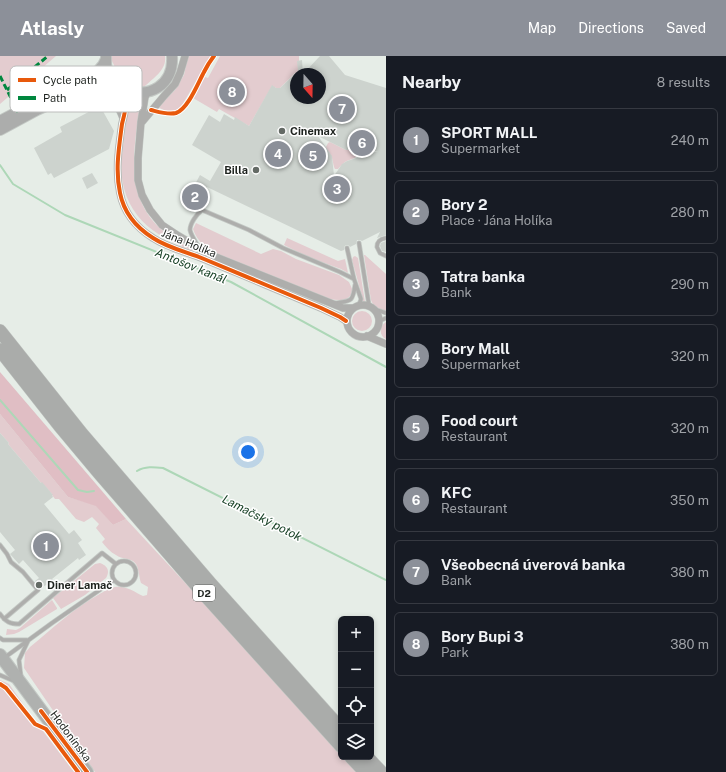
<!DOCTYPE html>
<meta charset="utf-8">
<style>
body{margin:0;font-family:"Public Sans",sans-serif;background:#242831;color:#f1f3f6}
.controls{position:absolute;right:12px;bottom:12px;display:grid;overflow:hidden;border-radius:6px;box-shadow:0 2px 6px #0003}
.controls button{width:36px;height:36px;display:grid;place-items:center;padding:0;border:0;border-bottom:1px solid #363941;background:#171b24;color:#f1f3f6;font:20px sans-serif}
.compass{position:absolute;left:290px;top:12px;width:36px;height:36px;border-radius:50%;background:#171b24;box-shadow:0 2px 6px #0003;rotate:160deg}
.you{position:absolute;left:248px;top:396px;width:14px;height:14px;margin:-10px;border:3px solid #fff;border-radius:50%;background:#1a73e8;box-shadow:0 0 0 6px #1a73e833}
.badge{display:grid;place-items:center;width:26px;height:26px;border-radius:50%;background:#8c9099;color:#fff;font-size:13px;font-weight:700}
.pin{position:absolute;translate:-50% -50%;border:2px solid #fff;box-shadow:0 1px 4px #0006}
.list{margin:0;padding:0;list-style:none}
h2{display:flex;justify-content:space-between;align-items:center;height:52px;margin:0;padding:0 16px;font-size:17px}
h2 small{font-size:13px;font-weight:400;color:#9ea1a6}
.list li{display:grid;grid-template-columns:26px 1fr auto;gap:12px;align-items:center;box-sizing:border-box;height:64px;margin:0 8px 8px;padding:0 8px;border:1px solid #363941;border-radius:6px}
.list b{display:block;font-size:15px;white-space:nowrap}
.list p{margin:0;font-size:13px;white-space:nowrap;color:#9ea1a6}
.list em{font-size:13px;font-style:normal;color:#9ea1a6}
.icon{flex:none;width:22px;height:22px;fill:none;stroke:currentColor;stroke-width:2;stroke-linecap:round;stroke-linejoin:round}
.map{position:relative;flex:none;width:386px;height:716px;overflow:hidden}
header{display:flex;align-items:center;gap:24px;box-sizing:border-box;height:56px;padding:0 20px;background:#8c9099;color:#fff}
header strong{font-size:19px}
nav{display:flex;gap:22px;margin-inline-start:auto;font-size:14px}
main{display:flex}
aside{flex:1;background:#171b24}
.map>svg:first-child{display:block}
.green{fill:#e3cccf}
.forest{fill:#e0bec4}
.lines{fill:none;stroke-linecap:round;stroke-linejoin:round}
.stream{stroke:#add7b7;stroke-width:2}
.building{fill:#cdd3ce;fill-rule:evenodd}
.lane-casing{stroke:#c3c8c4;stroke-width:5}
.street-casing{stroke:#c3c8c4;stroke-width:8}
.secondary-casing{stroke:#c3c8c4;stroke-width:12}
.primary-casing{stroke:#c3c8c4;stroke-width:14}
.highway-casing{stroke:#c3c8c4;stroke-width:14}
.lane{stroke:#aeaeac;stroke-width:3.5}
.street{stroke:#aeaeac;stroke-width:7}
.secondary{stroke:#acadac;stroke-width:10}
.primary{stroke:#afb1af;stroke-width:12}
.highway{stroke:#aaacaa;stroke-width:13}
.quiet{stroke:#00873e;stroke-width:3;stroke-dasharray:6 3;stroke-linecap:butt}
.cycleway-casing{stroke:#fff;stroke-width:6}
.cycleway{stroke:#e8590c;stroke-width:4}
.poi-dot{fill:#646a65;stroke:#fff;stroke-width:1.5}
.labels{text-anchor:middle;stroke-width:3;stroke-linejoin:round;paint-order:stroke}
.shield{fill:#fff;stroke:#626562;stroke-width:1}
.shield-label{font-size:10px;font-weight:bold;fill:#1e231f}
.poi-label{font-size:11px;font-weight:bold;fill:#1e231f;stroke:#fff;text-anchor:start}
.street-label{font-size:11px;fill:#1e231f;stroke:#fff}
.water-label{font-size:12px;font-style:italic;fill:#123d21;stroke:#fff}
.key{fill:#fff;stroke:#bcbdbc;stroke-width:1}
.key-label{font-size:11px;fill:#1e231f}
</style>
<header>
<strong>Atlasly</strong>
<nav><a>Map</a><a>Directions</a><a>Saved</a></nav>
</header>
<main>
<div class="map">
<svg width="386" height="716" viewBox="0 0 386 716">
<rect width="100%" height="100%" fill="#e6ede7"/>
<path class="green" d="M 0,0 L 56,0 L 0,48 Z
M 111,0 L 165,0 C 167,14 153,22 144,31 C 135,31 119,27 114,18 C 117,8 111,8 111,0 Z
M 188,0 L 212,0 L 202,15 L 181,51 C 173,57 166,56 158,51 L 175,34 L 184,19 Z
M 220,0 L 299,0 L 299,14 L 297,17 L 295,17 L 280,32 L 276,32 L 272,30 L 249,70 L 219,53 L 217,56 L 193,42 L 205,21 L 208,22 Z
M 129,40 L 141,42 C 135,88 122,138 161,173 C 171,182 183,188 195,195 L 196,196 C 152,180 121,158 121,107 Z
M 330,86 L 346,94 L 356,94 L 358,96 C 357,104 351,102 345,106 C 342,108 340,111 338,113 L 335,113 L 334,111 L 332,102 L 326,91 L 328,87 Z
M 196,167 L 261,198 L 273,193 L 281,195 L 296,203 L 339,219 L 349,226 L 353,235 C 351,240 348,243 342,244 C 330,245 317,239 307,235 C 273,223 240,208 208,194 C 201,187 196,182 193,173 Z
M 287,182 L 338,205 L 345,203 L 348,217 L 341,213 L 308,201 L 284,189 Z
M 364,199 L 365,199 L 386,218 L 386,255 C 379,253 374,252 371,244 Z
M 355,200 L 358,202 L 365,246 L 361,246 L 362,240 L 352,204 L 353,201 Z
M352 265a10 10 0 1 1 20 0a10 10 0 1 1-20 0Z
M 386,266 L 386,283 C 379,280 379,270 386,266 Z
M 0,358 L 68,441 L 96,449 L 113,469 L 126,463 L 341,695 L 341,701 L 346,701 L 360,716 L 95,716 L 24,612 L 25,597 L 30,591 C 52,573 73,553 98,539 C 103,536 109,532 115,531 C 125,529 135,536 143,540 L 147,539 L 148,531 L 141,527 C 139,521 139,513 136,508 C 131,501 122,504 116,499 C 110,496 106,491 102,486 L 105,483 L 96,472 L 99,468 L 92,461 L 84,466 L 76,463 L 59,443 L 55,443 L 52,439 L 52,438 L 42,427 L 41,427 L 8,388 L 9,387 L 0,377 Z
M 100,507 C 108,510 110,515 106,522 L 85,539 L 61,553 L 53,542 L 95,508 Z
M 52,544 L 57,552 L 57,553 L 19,576 L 14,578 L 6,579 L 7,573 L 16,574 L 20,572 Z
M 0,624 L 9,628 L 33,662 L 74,716 L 0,716 Z"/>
<path class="forest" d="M 0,316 L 126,463 L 113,469 L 96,450 L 68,441 L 0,358 Z"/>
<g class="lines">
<path class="stream" d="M 0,109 L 13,128 L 65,159 L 231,226 L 386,311
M 0,344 L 78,434 L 87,436 L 94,435
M 137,415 C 145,410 154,411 163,412 L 386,524"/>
</g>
<path class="building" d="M 320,0 L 329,0 L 345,19 L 386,32 L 386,179 L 377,182 L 380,176 L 362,185 L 360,184 L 357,184 L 356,188 L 350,191 L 348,189 L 346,189 L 344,191 L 344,194 L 341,195 L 207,131 L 195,152 L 185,147 L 200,119 L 210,125 L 221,106 L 192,89 L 209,59 L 220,66 L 224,58 L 234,64 L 235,61 L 249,70 L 272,29 L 276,32 L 280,32 L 298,15 L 297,5 L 302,4 L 303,18 ZM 296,18 L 320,18 L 320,42 L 296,42 ZM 318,80 L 346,94 L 378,95 L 347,105 L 342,108 L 334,120 L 332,100 Z
M 100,50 L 114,75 L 109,93 L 54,122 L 51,117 L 48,119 L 34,92 L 62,76 L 60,71 Z
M 92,117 L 98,127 L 87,133 L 82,122 Z
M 386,185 L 386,196 L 382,195 L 380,190 L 381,187 Z
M 0,377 L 9,387 L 8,388 L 41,427 L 42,426 L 53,439 L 52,439 L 53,441 L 44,448 L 69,478 L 74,474 L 82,484 L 78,487 L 86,499 L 79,504 L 78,502 L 52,523 L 54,526 L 48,531 L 46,529 L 41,532 L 35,525 L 39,522 L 23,504 L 19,508 L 10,498 L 15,494 L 0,476 Z"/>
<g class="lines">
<defs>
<path id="lane" d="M 386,182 C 380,183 377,185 377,191 L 380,197 L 386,200
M 359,187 L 369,249
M 198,190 C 195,185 191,179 190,174 C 190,167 197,158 202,154 L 249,174 L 283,192 L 340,216 L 354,223
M 347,192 L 354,223 L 361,243 L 359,249
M 335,247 C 351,245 353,246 355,229
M 374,253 L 386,257
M 379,265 L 386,262
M 0,489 L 7,498 L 11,506 L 23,516 L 38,534 L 4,563
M112 517a12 12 0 1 1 24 0a12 12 0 1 1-24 0Z
M 0,558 C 6,566 10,568 19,568 L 102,497 L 116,508
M 0,582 L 3,584 L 27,584
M 4,602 L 52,567 L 114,524
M 0,619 L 14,625
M 21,621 L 19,604 L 28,585"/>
<path id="street" d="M 125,32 C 126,39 127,46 125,53 C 125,58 123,63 122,68 C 119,91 115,114 120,137 C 124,157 137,172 153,182 C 168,192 187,196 204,203 C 243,219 282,236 321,252 L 340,261 L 346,265
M 86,33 C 91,35 96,35 101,36 C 113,39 119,51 123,62
M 148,36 L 145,41 L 141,66 L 138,102 L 138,124 L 142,139 L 150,154 L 162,169 L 177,179 L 211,199 L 343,252 L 352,252
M 142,66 L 164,40 L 175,28 L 180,17 L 185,0
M347 265a16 16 0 1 1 32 0a16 16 0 1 1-32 0Z
M 367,280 L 386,288"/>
<path id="secondary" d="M 106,1 C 106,5 106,10 107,14 C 110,22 116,28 124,32 C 149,44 174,29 172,0
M 0,65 L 36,46 L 88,22 L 97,16 L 103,9 L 106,3
M 0,74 L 37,54 L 92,29 L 105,26 L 116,27"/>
<path id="primary" d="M 0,599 L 87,716"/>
<path id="highway" d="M 0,275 L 82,378 L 210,527 L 341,673
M 0,294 L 59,369 L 100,418 L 204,538 L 341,690
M 351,701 L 365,716
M 367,701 L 381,716"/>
</defs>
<use href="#lane" class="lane-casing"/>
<use href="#street" class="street-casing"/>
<use href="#secondary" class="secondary-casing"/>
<use href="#primary" class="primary-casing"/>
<use href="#highway" class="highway-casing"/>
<use href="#lane" class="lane"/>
<use href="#street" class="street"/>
<use href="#secondary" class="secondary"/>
<use href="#primary" class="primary"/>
<use href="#highway" class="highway"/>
<path class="quiet" d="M 0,20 L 18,56
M 7,34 L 48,0"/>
<defs>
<path id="cycleway" d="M 125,32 C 126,39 127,46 125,53 C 125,58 123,63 122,68 C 119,91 115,114 120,137 C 124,157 137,172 153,182 C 168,192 187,196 204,203 C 243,219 282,236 321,252 L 340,261 L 346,265
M 151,54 C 159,56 168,59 176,57 C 188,53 198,27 204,16 C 207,10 210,5 214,0
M 0,628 L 6,632 L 35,668 L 46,673 L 78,716
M 41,655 L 87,716"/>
</defs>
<use href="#cycleway" class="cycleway-casing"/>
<use href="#cycleway" class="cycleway"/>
</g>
<g class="poi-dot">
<circle cx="282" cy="75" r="4"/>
<circle cx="256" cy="114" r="4"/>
<circle cx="39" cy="529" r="4"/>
</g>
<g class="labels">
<rect class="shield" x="193" y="529" width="22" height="16" rx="3"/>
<g class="shield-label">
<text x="204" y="541">D2</text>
</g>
<g class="poi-label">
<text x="290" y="79">Cinemax</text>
<text x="248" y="118" text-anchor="end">Billa</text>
<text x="47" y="533">Diner Lamač</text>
</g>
<g class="street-label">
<text transform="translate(189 187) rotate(22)" y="4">Jána Holíka</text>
<text transform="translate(71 680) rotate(53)" y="4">Hodonínska</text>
</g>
<g class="water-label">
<text transform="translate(191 210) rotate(22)" y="4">Antošov kanál</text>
<text transform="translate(262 462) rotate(27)" y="4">Lamačský potok</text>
</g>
</g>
<rect x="10" y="10" width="132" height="46" rx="6" class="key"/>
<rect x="18" y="22" width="18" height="4" fill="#e8590c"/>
<rect x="18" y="40" width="18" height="4" fill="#00873e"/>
<g class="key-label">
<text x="43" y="28">Cycle path</text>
<text x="43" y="46">Path</text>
</g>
</svg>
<div class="controls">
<button>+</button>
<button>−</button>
<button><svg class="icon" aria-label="locate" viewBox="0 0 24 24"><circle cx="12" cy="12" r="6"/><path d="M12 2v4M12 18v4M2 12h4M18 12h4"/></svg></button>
<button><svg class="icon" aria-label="layers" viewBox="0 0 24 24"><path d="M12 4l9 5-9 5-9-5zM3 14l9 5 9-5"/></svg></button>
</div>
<svg class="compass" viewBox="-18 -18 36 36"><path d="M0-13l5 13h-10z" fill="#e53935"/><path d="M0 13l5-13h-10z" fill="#9ea1a6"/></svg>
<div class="you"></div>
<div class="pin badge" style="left:46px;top:490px">1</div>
<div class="pin badge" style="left:195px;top:141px">2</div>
<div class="pin badge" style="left:337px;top:133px">3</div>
<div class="pin badge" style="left:278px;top:98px">4</div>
<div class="pin badge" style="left:313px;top:100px">5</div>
<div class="pin badge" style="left:362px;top:87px">6</div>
<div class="pin badge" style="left:342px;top:53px">7</div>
<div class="pin badge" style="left:232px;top:36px">8</div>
</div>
<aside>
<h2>Nearby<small>8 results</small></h2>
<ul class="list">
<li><span class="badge">1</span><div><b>SPORT MALL</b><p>Supermarket</p></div><em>240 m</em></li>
<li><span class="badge">2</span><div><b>Bory 2</b><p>Place · Jána Holíka</p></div><em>280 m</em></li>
<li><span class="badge">3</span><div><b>Tatra banka</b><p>Bank</p></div><em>290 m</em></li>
<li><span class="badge">4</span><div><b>Bory Mall</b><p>Supermarket</p></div><em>320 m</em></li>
<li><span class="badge">5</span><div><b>Food court</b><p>Restaurant</p></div><em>320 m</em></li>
<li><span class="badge">6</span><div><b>KFC</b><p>Restaurant</p></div><em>350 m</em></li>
<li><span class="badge">7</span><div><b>Všeobecná úverová banka</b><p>Bank</p></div><em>380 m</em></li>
<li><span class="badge">8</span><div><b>Bory Bupi 3</b><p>Park</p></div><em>380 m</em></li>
</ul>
</aside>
</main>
